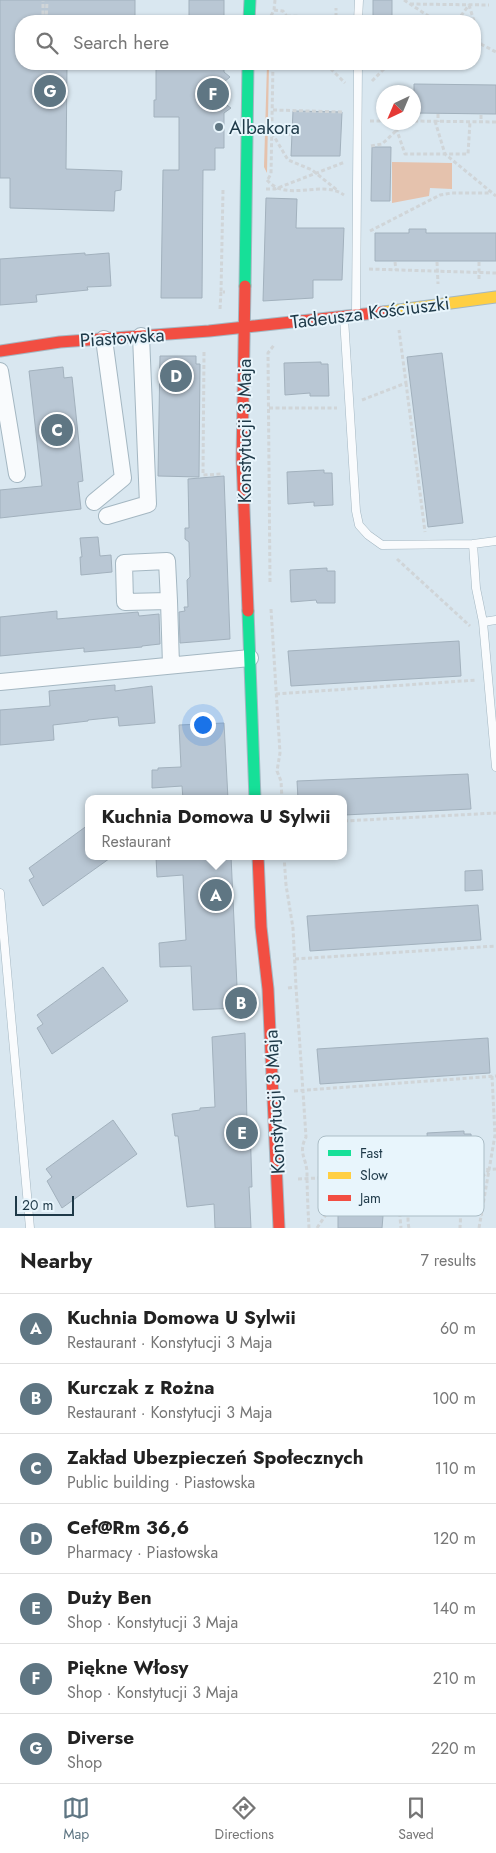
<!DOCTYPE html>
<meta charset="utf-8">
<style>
body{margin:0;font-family:Jost,sans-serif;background:#f2f2f2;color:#222}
.compass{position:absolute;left:376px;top:85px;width:45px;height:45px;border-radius:50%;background:#fff;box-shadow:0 1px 4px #0004;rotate:224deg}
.scale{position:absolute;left:15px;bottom:12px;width:59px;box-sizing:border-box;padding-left:5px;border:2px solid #1e3948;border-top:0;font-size:14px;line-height:18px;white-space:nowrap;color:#1e3948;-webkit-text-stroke:4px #e8f5fc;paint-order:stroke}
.you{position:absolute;left:202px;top:724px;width:18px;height:18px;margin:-12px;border:4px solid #fff;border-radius:50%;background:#1a73e8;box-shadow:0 0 0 8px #1a73e833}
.badge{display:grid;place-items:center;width:32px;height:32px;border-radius:50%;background:#5f7683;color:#fff;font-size:16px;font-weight:700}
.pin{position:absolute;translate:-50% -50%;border:2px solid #fff;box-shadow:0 1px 5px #0006}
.popup{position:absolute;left:85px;top:795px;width:262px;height:65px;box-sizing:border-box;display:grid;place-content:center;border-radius:10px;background:#fff;filter:drop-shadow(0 1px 4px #0005);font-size:16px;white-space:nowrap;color:#767676}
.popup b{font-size:19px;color:#222}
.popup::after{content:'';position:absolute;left:50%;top:100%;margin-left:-10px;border:10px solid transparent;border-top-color:#fff}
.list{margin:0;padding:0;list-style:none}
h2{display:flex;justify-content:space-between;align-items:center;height:65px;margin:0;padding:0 20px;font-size:21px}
h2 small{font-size:16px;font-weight:400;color:#767676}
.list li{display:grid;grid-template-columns:32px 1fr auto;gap:15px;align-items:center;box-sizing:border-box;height:70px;padding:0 20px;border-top:1px solid #e0e0e0}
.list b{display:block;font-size:19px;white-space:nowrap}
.list p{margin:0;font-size:16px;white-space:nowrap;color:#767676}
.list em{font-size:16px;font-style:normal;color:#767676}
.icon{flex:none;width:28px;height:28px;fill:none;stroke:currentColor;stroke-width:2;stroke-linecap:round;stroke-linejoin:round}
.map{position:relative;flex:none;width:496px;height:1228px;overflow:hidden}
.search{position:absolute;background:#fff;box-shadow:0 1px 4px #0004;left:15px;right:15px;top:15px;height:55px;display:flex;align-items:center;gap:12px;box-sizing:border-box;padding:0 18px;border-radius:20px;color:#767676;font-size:19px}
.sheet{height:555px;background:#fff}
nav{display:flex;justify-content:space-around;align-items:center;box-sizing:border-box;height:70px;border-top:1px solid #e0e0e0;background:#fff;font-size:14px;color:#767676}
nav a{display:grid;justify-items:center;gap:2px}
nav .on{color:#5f7683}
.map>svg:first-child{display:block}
.green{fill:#e5c2ad}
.building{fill:#b9c7d4;stroke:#a2b1bd}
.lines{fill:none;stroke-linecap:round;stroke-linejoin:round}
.lane-casing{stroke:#a4b7c2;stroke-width:9}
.street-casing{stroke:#a4b7c2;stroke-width:18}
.fast-casing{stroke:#a4b7c2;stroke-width:13}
.slow-casing{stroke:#a4b7c2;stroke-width:13}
.jam-casing{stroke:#a4b7c2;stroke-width:13}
.path{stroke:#d0d5d8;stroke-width:3;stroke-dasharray:4 2.5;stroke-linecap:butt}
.lane{stroke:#f9fbfd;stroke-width:8}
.street{stroke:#f9fbfd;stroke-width:16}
.fast{stroke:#16e098;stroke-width:11}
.slow{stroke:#ffcf43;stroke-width:11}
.jam{stroke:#f24e42;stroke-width:11}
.poi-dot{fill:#5f7683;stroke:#e8f5fc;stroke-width:2}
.labels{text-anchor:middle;stroke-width:4;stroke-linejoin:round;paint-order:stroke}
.poi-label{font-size:19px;fill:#1e3948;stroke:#e8f5fc;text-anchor:start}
.street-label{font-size:19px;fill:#1e3948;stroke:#e8f5fc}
.key{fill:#e8f5fc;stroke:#abbdc6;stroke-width:1}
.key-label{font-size:14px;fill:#1e3948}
</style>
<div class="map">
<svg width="496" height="1228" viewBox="0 0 496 1228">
<rect width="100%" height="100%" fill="#d9e7f0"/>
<path class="green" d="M 267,64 L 269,64 L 267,173 L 264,167 Z
M 392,162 L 452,163 L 452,189 L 430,188 L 429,196 L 392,203 Z"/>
<path class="building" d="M 0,0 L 135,0 L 135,21 L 21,21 L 21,64 L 67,64 L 66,169 L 122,171 L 121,190 L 115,191 L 114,211 L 10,208 L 10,178 L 0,178 Z
M 189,0 L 224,0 L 224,21 L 189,21 Z
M 373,0 L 392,0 L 392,21 L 373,21 Z
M 170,64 L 224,64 L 224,72 L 230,77 L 224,82 L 224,103 L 231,108 L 224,113 L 224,148 L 215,148 L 215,170 L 203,170 L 202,298 L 161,298 L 163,170 L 179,170 L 179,117 L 154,117 L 154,100 L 156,100 L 156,68 L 169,68 Z
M 414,84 L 496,85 L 496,114 L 414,113 Z
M 293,111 L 342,112 L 340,156 L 291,156 Z
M 372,147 L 391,147 L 390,201 L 371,201 Z
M 266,198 L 297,199 L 296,228 L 344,228 L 342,280 L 313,280 L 313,298 L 263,301 Z
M 409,229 L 426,229 L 426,233 L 496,233 L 496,261 L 375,261 L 375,233 L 409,233 Z
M 85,253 L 85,255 L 109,253 L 111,286 L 87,287 L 88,290 L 36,295 L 37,302 L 0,305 L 0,259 Z
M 442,353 L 463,523 L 428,527 L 407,357 Z
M 160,356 L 196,356 L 196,364 L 200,364 L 199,477 L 158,476 Z
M 321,362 L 321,364 L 328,364 L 329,396 L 310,396 L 310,393 L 285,395 L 284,363 Z
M 63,367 L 64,378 L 72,377 L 83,481 L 78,482 L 81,509 L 0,518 L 0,490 L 42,486 L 29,371 Z
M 324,470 L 324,473 L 332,473 L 333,505 L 314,506 L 314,502 L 288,504 L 287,472 Z
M 224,476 L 230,639 L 180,643 L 179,612 L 185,611 L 184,607 L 188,607 L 187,580 L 190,577 L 189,542 L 185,539 L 185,528 L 189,528 L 188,479 Z
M 98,537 L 100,556 L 111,555 L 112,572 L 81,575 L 80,557 L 82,557 L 80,538 Z
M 327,568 L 327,571 L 335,571 L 335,603 L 317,603 L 316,600 L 291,602 L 290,570 Z
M 57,611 L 57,619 L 138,612 L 139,616 L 159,614 L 160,644 L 142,646 L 142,647 L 84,652 L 84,648 L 0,656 L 0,617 Z
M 459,641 L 461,676 L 291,686 L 288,651 Z
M 115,685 L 115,691 L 152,686 L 155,723 L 119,726 L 118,717 L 88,720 L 88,721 L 53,725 L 54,740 L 0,745 L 0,710 L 50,706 L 49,691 Z
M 224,723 L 228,799 L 183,799 L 182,786 L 152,788 L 152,770 L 158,770 L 158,768 L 181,767 L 179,725 Z
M 468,774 L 471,809 L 344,815 L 344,799 L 298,799 L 297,781 Z
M 88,825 L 88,856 L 113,856 L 43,906 L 29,880 L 34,877 L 29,868 Z
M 231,856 L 238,1008 L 193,1010 L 191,966 L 160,967 L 159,943 L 186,940 L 183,875 L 157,877 L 156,857 Z
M 482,870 L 483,890 L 465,891 L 465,871 Z
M 478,905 L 481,940 L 310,951 L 307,916 Z
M 103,967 L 128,1001 L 52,1054 L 37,1028 L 43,1024 L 37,1015 Z
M 245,1033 L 247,1123 L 250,1124 L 252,1187 L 249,1187 L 251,1228 L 215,1228 L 214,1204 L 187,1207 L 178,1136 L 175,1136 L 172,1114 L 200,1110 L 200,1108 L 215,1107 L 212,1037 Z
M 488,1038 L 490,1073 L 320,1084 L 317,1049 Z
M 113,1120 L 137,1154 L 62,1208 L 47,1181 L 52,1177 L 46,1169 Z
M 464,1131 L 464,1134 L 471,1134 L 473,1165 L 454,1166 L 454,1164 L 429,1165 L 427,1133 Z
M 338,1213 L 375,1213 L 375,1215 L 383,1216 L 382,1228 L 338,1228 Z"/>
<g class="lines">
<defs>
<path id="lane" d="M 358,21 L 359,0
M 356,314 L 358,64
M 344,318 L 356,511 L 359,525 L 368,535 L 382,545 L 473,544
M 496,541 L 473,544 L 476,588 L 483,622 L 496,767
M 483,622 L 496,620
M 0,893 L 30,1228"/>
<path id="street" d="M 0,371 L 17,474
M 94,502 L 123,478 L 104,339
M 107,516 L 148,504 L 141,336
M 169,601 L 125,602 L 124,563 L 167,561 L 169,601 L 171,665
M 0,682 L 250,658"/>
<path id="fast" d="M 249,21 L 250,0
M 245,286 L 248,64
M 248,611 L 255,799"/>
<path id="slow" d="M 384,312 L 496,297"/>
<path id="jam" d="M 245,286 L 242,459 L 248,611
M 0,351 L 60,342 L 209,331 L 384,312
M 258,856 L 261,927 L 268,989 L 279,1228"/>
</defs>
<use href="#lane" class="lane-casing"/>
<use href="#street" class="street-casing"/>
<use href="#fast" class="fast-casing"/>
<use href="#slow" class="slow-casing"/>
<use href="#jam" class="jam-casing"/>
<path class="path" d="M 404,0 L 436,21
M 410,4 L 489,5
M 469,5 L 474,21
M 274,10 L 283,11 L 290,21
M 271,16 L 274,10 L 275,0
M 287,16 L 346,18
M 336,17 L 336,8
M 43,21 L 43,1
M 46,21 L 47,2
M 457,21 L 469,5
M 475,24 L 481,43
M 475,41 L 496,52
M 326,64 L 345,83
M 372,81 L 389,64
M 273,110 L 344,112
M 438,114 L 438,122
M 481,115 L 481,122
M 370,121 L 384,121
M 414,121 L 496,122
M 435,121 L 445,154 L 496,196
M 394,122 L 405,154 L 468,154 L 470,122
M 273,132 L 292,135
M 272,133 L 288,160 L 312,170 L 337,190
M 371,146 L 382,144 L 397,130
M 268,179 L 271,174 L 273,64
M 267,180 C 286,203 322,179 344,195
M 266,189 L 275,189 L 345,162
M 223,190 L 221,292 L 225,292
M 370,231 L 440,195 L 452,193 L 490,193
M 395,262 L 396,270
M 437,262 L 438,284
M 369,269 L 496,273
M 479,279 L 479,262
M 220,309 L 221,292
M 204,352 L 203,475 L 222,474
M 406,383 L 425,532
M 362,400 L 406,383 L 399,330
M 269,408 L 337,408
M 397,559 L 470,626
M 270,582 L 268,353 L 274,345
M 271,609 L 280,753 L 277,771 L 281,781 L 282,799
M 276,694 L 477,680
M 344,821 L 496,813
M 284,856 L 286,885 L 293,928 L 296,987
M 295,959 L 496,946
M 288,988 L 296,987 L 306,1137 C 298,1153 306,1157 307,1172 C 307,1191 308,1209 309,1228
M 294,1091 L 496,1076
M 453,1172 L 482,1216
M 396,1174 L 401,1228
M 369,1176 L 414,1205
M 298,1179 L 496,1169
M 455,1205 L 489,1170
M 317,1228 L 351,1177
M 409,1228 C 408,1224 408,1220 408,1216 C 414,1190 454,1190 460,1216 C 461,1220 460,1224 460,1228
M 479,1228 L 495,1135 L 492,1076"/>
<use href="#lane" class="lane"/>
<use href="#street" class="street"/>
<use href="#fast" class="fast"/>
<use href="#slow" class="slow"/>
<use href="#jam" class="jam"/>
</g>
<circle class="poi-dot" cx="219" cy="127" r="5"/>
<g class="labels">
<g class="poi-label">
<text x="229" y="134">Albakora</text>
</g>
<g class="street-label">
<text transform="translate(370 312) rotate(-7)" y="7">Tadeusza Kościuszki</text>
<text transform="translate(122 337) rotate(-4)" y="7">Piastowska</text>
<text transform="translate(244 431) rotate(-90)" y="7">Konstytucji 3 Maja</text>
<text transform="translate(274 1102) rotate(-93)" y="7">Konstytucji 3 Maja</text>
</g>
</g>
<rect x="318" y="1136" width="166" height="80" rx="8" class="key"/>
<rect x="328" y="1150" width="23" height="6" fill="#16e098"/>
<rect x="328" y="1172" width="23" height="7" fill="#ffcf43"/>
<rect x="328" y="1195" width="23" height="6" fill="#f24e42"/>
<g class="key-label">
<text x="360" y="1158">Fast</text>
<text x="360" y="1180">Slow</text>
<text x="360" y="1203">Jam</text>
</g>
</svg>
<svg class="compass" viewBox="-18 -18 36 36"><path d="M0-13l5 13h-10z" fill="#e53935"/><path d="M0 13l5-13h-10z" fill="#767676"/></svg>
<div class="scale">20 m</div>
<div class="you"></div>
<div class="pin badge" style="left:216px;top:895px">A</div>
<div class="popup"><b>Kuchnia Domowa U Sylwii</b>Restaurant</div>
<div class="pin badge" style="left:241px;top:1003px">B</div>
<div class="pin badge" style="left:57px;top:430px">C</div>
<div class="pin badge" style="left:176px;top:376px">D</div>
<div class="pin badge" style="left:242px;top:1133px">E</div>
<div class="pin badge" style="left:213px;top:94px">F</div>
<div class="pin badge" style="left:50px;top:91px">G</div>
<div class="search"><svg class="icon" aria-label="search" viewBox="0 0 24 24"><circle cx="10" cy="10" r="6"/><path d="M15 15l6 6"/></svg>Search here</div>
</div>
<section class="sheet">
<h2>Nearby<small>7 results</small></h2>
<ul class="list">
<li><span class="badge">A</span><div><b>Kuchnia Domowa U Sylwii</b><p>Restaurant · Konstytucji 3 Maja</p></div><em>60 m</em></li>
<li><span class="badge">B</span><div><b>Kurczak z Rożna</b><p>Restaurant · Konstytucji 3 Maja</p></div><em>100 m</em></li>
<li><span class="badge">C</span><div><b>Zakład Ubezpieczeń Społecznych</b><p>Public building · Piastowska</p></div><em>110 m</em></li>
<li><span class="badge">D</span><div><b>Cef@Rm 36,6</b><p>Pharmacy · Piastowska</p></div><em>120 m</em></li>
<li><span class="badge">E</span><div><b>Duży Ben</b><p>Shop · Konstytucji 3 Maja</p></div><em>140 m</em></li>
<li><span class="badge">F</span><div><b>Piękne Włosy</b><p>Shop · Konstytucji 3 Maja</p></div><em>210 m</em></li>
<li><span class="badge">G</span><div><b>Diverse</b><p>Shop</p></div><em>220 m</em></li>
</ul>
</section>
<nav>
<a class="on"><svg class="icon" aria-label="map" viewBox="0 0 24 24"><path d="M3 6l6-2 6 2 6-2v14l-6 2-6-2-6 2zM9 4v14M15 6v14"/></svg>Map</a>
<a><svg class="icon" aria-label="directions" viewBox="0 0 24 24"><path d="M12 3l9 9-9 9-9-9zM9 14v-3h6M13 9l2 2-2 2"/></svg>Directions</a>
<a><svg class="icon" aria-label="saved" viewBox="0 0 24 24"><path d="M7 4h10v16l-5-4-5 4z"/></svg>Saved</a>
</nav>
